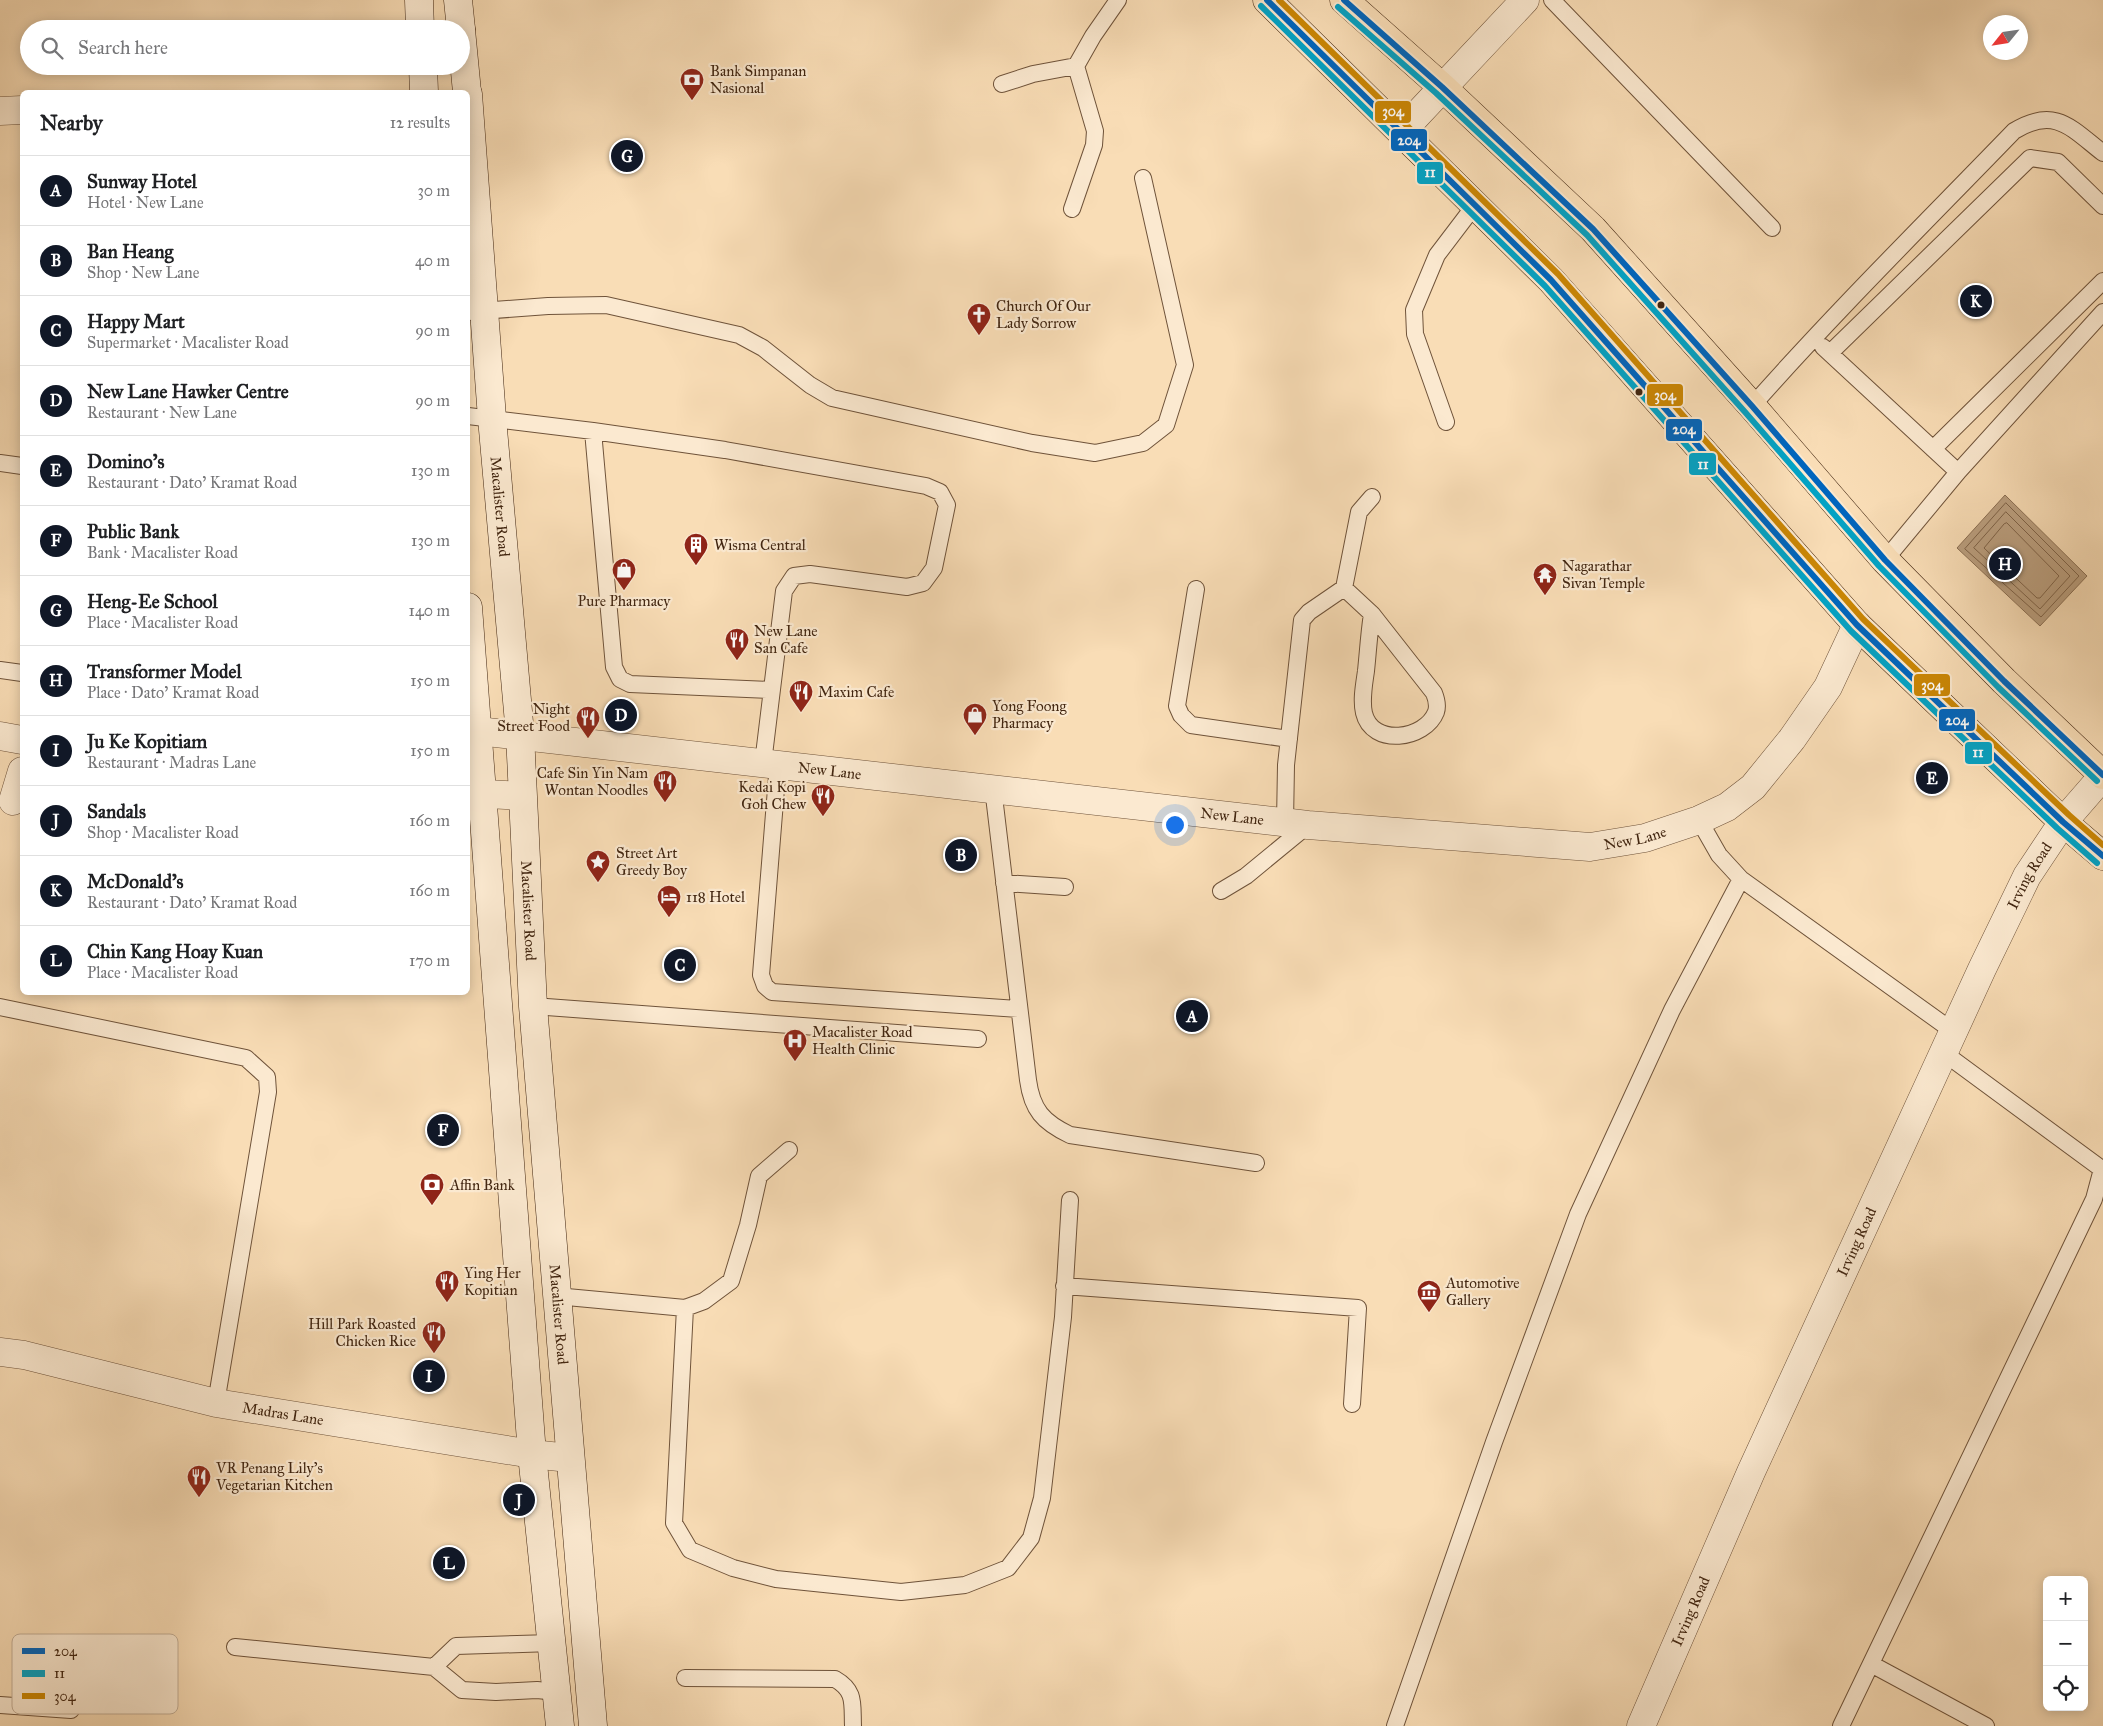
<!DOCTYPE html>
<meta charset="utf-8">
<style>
body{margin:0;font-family:"IM FELL Great Primer",serif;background:#f2f2f2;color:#202124}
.controls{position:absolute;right:15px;bottom:15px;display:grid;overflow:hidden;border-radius:8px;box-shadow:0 2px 12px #0003}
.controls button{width:45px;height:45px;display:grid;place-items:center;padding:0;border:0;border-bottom:1px solid #e0e0e0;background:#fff;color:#202124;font:25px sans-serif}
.compass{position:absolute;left:1983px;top:15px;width:45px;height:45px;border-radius:50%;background:#fff;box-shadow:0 2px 12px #0003;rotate:240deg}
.you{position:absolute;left:1174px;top:824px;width:18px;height:18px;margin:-12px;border:4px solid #fff;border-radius:50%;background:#1a73e8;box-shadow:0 0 0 8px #1a73e833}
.badge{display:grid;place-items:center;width:32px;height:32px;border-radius:50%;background:#111827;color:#fff;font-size:16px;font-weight:700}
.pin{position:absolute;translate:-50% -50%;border:2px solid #fff;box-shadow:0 1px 5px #0006}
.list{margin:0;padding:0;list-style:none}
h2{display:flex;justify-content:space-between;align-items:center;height:65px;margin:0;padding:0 20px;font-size:21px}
h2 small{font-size:16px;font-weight:400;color:#757577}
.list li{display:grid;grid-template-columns:32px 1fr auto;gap:15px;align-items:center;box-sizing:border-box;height:70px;padding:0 20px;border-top:1px solid #e0e0e0}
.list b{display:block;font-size:19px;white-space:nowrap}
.list p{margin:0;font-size:16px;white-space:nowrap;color:#757577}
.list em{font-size:16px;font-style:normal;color:#757577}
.icon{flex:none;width:28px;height:28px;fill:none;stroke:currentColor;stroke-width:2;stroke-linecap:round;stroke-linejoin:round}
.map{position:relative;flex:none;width:2103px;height:1726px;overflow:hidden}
.search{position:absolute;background:#fff;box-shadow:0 2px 12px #0003;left:20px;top:20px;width:450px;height:55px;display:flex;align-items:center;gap:12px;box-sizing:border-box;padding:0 18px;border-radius:28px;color:#757577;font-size:19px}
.panel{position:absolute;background:#fff;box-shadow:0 2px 12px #0003;left:20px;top:90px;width:450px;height:905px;border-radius:8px}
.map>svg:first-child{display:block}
.water{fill:#ba9e7e;stroke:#8a6e52}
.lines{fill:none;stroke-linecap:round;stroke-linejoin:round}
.shore{stroke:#7e6247;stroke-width:1}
.service-casing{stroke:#6f533a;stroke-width:18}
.minor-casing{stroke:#6f533a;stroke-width:29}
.secondary-casing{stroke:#412510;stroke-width:29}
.primary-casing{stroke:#412510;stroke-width:29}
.service{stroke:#fbe9d0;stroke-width:16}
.minor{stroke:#fbe9d0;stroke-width:28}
.secondary{stroke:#fbe9d0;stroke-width:28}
.primary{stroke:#f9ddb6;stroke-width:28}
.bus-1-casing{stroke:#fbe9d0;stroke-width:10}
.bus-2-casing{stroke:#fbe9d0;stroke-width:10}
.bus-3-casing{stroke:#fbe9d0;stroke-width:10}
.bus-1{stroke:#0065bd;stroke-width:6}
.bus-2{stroke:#03a2c4;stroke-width:6}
.bus-3{stroke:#ca8604;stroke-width:6}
.bus-dot{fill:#412510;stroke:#fbe9d0;stroke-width:2}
.labels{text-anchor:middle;stroke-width:4.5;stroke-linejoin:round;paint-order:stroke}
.poi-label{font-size:15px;fill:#412510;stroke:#fbe9d0;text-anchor:start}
.street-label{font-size:15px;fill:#412510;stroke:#fbe9d0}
.key{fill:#fbe9d0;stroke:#c3ae96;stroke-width:1}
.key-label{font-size:14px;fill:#412510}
.line-badge{stroke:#fbe9d0;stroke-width:2}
.badge-label{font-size:14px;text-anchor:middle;font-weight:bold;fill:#fff}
</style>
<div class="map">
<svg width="2103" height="1726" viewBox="0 0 2103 1726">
<rect width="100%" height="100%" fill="#f9ddb6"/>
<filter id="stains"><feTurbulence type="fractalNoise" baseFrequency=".004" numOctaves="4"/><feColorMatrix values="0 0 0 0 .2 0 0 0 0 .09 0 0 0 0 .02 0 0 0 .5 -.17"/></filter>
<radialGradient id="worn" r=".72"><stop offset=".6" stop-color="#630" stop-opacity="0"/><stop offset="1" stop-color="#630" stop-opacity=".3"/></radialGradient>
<path class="water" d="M 2005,495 L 2087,576 L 2040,626 L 1957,548 Z"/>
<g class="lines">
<path class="shore" d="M 2006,503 L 2079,576 L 2041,617 L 1965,549 Z
M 2006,512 L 2070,576 L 2040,609 L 1974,548 Z
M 2007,523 L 2059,576 L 2040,598 L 2037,598 L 1984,548 L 2004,524 Z"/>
<defs>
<path id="service" d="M 1552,0 L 1772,228
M 1002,84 L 1033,74 L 1076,66
M 1072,209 L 1094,145 L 1095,131 L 1076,66 L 1093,36 L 1118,0
M 468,312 L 548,306 L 606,305 L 739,335 L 763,348 L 810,385 L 832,398 L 1032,443 L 1095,453 L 1143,443 L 1166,425 L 1185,365 L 1143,178
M 1823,347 L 1958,472
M 1830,353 L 2030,158 L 2058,162 L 2103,206
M 1752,406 C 1836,311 1926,222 2014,131 C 2055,106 2071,128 2103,153
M 468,416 L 593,431 L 725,450 L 926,486 L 940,492 L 947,505 L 934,568 L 923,583 L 907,587 L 810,574 L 794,576 L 784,591 L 763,763
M 1446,422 L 1415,334 L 1414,310 L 1437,255 L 1475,205
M 593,431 L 614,667 L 620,679 L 630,684 L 771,690
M 1933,449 L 2103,281
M 0,463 L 22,466
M 1885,560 L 1958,472 L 2103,312
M 1344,588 L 1372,614 L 1434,693 C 1436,698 1438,706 1436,712 C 1425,740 1372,747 1364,713 C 1361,700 1364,685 1366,671 C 1368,652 1369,633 1372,614
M 1196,589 L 1177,706 L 1181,715 L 1191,725 L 1289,739
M 0,670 L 22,673
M 778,764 L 761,975 L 765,986 L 772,992 L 1019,1009
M 993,788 L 1028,1080 C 1032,1110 1043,1122 1070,1135 L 1256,1163
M 1699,820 L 1719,855 L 1741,879 L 1954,1032
M 1285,822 L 1286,765 L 1302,620 L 1309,612 L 1344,588 L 1359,512 L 1372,497
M 1004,883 L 1065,887
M 1221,891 L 1246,876 L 1308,825
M 533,1006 L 978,1039
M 0,1007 L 246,1058 L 267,1077 L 268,1092 L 216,1403
M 1944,1053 L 2103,1170
M 1064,1286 L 1358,1308 L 1352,1404
M 556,1296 L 685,1308 L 674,1523 L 690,1550 L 733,1568 L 776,1579 L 901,1592 L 965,1585 L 1008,1568 L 1031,1538 L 1042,1498 L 1063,1317 L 1070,1200
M 685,1308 L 704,1301 L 731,1281 L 748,1225 L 759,1176 L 789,1150
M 235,1647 L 434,1667 L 462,1690 L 496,1692 L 537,1690 L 557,1692
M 1871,1664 L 1986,1726
M 434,1667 L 456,1646 L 552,1643
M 685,1678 L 835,1679 C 856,1691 852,1704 853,1726
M 0,1705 L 71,1710
M 1395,1726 L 1494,1442 L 1578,1214 L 1672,1010 L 1741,879
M 1841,1726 L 2094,1199 L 2102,1169"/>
<g id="minor">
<path d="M 0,111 L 22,110"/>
<path d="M 1401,132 L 1525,0"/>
<path id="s1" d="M 478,731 L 1308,825 L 1590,847 L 1645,838 L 1699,820 L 1727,807 L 1753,787 L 1792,739 L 1828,687 L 1857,625"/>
<path d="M 0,736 L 22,740"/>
<path d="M 468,793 L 522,796"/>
<path d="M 13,801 L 22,771"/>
<path id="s2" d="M 0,1352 L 24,1355 L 216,1403 L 532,1454 L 569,1458"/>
<path id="s3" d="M 1641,1726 L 1751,1472 L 1982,969 L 2027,876 L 2063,822 L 2103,776"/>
</g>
<g id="secondary">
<path d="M 419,0 L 420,29"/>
<path d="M 458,0 L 461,29"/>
<path d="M 461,30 L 467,92"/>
<path d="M 423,66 L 424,92"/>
<path id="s4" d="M 468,94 L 492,418 L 520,734 L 533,1006 L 593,1726"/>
<path d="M 468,607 L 532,1454 L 560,1726"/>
</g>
<path id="primary" d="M 1267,0 L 1551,280 L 1857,625 L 2063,822 L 2103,856
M 1344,0 L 1442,87 L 1593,229 L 1752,406 L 1885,560 L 2004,681 L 2103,775"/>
</defs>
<use href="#service" class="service-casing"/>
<use href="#minor" class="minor-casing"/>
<use href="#secondary" class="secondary-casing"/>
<use href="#primary" class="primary-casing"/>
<use href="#service" class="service"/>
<use href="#minor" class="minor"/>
<use href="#secondary" class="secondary"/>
<use href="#primary" class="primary"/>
<defs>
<path id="bus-1" d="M 1267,0 L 1551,280 L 1857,625 L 2063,822 L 2103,856
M 1344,0 L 1442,87 L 1593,229 L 1752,406 L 1885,560 L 2004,681 L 2103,775"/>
<path id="bus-2" d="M 1261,6 L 1545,286 L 1851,631 L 2057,828 L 2097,863
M 1338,7 L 1436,93 L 1587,235 L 1745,412 L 1879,566 L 1998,687 L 2097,781"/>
<path id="bus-3" d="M 1279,0 L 1558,274 L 1863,619 L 2069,815 L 2103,845"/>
</defs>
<use href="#bus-1" class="bus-1-casing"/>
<use href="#bus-2" class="bus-2-casing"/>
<use href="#bus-3" class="bus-3-casing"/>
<use href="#bus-1" class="bus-1"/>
<use href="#bus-2" class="bus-2"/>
<use href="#bus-3" class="bus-3"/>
</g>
<defs>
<symbol id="bank-pin" viewBox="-11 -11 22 30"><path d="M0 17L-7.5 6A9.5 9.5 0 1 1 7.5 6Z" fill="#8f2418" stroke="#fbe9d0"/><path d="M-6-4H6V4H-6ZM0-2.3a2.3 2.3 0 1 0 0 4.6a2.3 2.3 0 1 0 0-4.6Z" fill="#fff"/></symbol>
<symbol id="church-pin" viewBox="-11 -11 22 30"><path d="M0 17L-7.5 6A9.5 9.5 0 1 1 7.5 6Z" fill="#8f2418" stroke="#fbe9d0"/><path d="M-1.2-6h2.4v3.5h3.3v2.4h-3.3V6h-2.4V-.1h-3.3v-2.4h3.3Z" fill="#fff"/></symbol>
<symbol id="building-pin" viewBox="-11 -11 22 30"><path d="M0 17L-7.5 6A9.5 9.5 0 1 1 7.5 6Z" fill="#8f2418" stroke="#fbe9d0"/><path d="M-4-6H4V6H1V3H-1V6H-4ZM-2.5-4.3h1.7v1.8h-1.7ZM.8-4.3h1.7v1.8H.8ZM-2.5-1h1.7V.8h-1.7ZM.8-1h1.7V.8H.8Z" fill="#fff"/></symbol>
<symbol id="shop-pin" viewBox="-11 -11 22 30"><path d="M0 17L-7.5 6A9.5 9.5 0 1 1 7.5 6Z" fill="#8f2418" stroke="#fbe9d0"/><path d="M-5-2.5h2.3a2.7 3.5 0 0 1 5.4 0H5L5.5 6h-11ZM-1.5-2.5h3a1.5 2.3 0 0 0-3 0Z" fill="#fff"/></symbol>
<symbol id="temple-pin" viewBox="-11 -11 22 30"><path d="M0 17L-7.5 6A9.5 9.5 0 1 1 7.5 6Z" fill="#8f2418" stroke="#fbe9d0"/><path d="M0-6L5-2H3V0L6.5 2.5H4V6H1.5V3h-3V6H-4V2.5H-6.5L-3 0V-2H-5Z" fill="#fff"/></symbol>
<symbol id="restaurant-pin" viewBox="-11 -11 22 30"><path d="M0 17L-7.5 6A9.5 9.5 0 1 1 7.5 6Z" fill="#8f2418" stroke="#fbe9d0"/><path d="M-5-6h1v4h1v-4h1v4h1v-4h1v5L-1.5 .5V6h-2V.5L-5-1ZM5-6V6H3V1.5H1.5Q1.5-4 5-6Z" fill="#fff"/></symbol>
<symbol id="sight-pin" viewBox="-11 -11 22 30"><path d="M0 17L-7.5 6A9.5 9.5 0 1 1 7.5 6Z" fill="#8f2418" stroke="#fbe9d0"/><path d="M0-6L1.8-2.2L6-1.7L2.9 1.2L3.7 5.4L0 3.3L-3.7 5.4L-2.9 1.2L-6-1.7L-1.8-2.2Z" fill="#fff"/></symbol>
<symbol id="hotel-pin" viewBox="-11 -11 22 30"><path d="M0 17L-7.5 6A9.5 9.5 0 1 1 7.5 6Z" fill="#8f2418" stroke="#fbe9d0"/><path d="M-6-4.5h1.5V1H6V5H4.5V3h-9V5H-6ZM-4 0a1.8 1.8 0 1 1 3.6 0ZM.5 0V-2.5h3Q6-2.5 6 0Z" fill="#fff"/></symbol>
<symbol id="hospital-pin" viewBox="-11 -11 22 30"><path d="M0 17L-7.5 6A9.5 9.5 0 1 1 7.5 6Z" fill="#8f2418" stroke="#fbe9d0"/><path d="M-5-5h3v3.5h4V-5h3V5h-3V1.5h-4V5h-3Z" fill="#fff"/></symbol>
<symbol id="museum-pin" viewBox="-11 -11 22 30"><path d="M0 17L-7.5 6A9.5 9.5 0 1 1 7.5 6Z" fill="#8f2418" stroke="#fbe9d0"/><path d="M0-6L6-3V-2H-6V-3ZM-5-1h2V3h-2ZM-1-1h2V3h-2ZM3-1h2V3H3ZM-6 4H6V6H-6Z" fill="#fff"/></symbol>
</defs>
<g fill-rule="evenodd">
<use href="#bank-pin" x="678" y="66" width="28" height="38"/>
<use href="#church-pin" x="965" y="301" width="28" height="38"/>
<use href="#building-pin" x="682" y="531" width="28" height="38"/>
<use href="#shop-pin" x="610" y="556" width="28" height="38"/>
<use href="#temple-pin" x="1531" y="561" width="28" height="38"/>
<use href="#restaurant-pin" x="723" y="626" width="28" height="38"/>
<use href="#restaurant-pin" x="787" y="678" width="28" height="38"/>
<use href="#shop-pin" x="961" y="701" width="28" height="38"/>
<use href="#restaurant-pin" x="574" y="704" width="28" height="38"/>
<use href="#restaurant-pin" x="651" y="768" width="28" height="38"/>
<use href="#restaurant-pin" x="809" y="782" width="28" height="38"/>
<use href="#sight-pin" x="584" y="848" width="28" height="38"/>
<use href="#hotel-pin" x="655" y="883" width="28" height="38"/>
<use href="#hospital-pin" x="781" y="1027" width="28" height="38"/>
<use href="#bank-pin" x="418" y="1171" width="28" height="38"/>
<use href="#restaurant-pin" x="433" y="1268" width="28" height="38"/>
<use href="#museum-pin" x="1415" y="1278" width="28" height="38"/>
<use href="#restaurant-pin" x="420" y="1319" width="28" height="38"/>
<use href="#restaurant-pin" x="185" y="1463" width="28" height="38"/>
</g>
<g class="bus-dot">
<circle cx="1661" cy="305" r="4.5"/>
<circle cx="1639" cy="392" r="4.5"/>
</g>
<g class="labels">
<g class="poi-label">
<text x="710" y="76">Bank Simpanan<tspan x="710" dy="17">Nasional</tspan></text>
<text x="996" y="311">Church Of Our<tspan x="996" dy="17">Lady Sorrow</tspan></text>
<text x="714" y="550">Wisma Central</text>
<text x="1562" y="571">Nagarathar<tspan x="1562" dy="17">Sivan Temple</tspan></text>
<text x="624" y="606" text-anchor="middle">Pure Pharmacy</text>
<text x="754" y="636">New Lane<tspan x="754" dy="17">San Cafe</tspan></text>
<text x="818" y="697">Maxim Cafe</text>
<text x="992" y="711">Yong Foong<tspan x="992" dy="17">Pharmacy</tspan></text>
<text x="570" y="714" text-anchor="end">Night<tspan x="570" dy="17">Street Food</tspan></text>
<text x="648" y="778" text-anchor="end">Cafe Sin Yin Nam<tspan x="648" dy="17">Wontan Noodles</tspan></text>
<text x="806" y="792" text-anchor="end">Kedai Kopi<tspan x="806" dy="17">Goh Chew</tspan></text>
<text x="616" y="858">Street Art<tspan x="616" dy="17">Greedy Boy</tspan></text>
<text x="686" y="902">118 Hotel</text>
<text x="812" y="1037">Macalister Road<tspan x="812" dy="17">Health Clinic</tspan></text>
<text x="450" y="1190">Affin Bank</text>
<text x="464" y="1278">Ying Her<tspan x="464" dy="17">Kopitian</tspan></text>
<text x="1446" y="1288">Automotive<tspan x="1446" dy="17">Gallery</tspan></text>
<text x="416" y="1329" text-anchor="end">Hill Park Roasted<tspan x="416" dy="17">Chicken Rice</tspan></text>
<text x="216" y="1473">VR Penang Lily's<tspan x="216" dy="17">Vegetarian Kitchen</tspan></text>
</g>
<g class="street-label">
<text dy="5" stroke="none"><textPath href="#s4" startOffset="414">Macalister Road</textPath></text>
<text dy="5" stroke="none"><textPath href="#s1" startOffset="354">New Lane</textPath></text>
<text dy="5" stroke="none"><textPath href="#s1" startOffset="759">New Lane</textPath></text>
<text dy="5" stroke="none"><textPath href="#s1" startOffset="1164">New Lane</textPath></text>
<text dy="5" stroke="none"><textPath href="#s3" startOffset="935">Irving Road</textPath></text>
<text dy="5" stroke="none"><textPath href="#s4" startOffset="819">Macalister Road</textPath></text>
<text dy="5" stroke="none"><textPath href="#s3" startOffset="530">Irving Road</textPath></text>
<text dy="5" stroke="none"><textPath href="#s4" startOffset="1224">Macalister Road</textPath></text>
<text dy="5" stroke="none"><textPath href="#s2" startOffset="290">Madras Lane</textPath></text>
<text dy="5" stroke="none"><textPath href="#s3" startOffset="125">Irving Road</textPath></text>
</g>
</g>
<rect x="12" y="1634" width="166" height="80" rx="8" class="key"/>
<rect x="22" y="1648" width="23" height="6" fill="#0065bd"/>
<rect x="22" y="1670" width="23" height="7" fill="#03a2c4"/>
<rect x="22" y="1693" width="23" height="6" fill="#ca8604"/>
<g class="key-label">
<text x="54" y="1656">204</text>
<text x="54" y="1678">11</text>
<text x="54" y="1701">304</text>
</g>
<g class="line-badge">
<rect x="1374" y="100" width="38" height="24" rx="5" fill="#ca8604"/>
<rect x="1390" y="128" width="38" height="24" rx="5" fill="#0065bd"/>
<rect x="1416" y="161" width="28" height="24" rx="5" fill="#03a2c4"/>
<rect x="1646" y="383" width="38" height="24" rx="5" fill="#ca8604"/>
<rect x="1665" y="418" width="38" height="24" rx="5" fill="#0065bd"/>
<rect x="1688" y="452" width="29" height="24" rx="5" fill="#03a2c4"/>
<rect x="1913" y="673" width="38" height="24" rx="5" fill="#ca8604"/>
<rect x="1938" y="708" width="38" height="24" rx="5" fill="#0065bd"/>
<rect x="1964" y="741" width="29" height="24" rx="5" fill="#03a2c4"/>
</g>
<g class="badge-label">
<text x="1393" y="116">304</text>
<text x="1409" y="145">204</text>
<text x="1430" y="177">11</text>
<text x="1665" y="400">304</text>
<text x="1684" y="434">204</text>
<text x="1703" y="469">11</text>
<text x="1932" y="690">304</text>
<text x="1957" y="725">204</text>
<text x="1978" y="757">11</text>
</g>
<rect width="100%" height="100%" filter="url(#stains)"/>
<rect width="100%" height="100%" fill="url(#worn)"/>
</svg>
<div class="controls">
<button>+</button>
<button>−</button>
<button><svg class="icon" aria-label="locate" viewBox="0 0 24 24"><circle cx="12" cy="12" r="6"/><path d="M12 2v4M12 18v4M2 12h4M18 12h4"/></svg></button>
</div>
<svg class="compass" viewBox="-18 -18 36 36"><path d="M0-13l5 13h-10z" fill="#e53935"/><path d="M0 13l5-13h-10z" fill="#757577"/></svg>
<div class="you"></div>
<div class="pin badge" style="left:1192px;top:1016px">A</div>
<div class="pin badge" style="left:961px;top:855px">B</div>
<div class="pin badge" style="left:680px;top:965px">C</div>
<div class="pin badge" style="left:621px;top:715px">D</div>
<div class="pin badge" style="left:1932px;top:778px">E</div>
<div class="pin badge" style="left:443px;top:1130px">F</div>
<div class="pin badge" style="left:627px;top:156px">G</div>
<div class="pin badge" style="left:2005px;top:564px">H</div>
<div class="pin badge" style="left:429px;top:1376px">I</div>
<div class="pin badge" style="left:519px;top:1500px">J</div>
<div class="pin badge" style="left:1976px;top:301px">K</div>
<div class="pin badge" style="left:449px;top:1563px">L</div>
<div class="search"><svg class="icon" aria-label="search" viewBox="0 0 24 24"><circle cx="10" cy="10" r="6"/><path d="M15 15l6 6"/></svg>Search here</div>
<section class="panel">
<h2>Nearby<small>12 results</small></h2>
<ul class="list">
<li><span class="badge">A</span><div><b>Sunway Hotel</b><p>Hotel · New Lane</p></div><em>30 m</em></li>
<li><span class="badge">B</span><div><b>Ban Heang</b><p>Shop · New Lane</p></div><em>40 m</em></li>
<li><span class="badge">C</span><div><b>Happy Mart</b><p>Supermarket · Macalister Road</p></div><em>90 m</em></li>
<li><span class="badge">D</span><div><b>New Lane Hawker Centre</b><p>Restaurant · New Lane</p></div><em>90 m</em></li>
<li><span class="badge">E</span><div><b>Domino's</b><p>Restaurant · Dato' Kramat Road</p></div><em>130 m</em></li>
<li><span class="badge">F</span><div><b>Public Bank</b><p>Bank · Macalister Road</p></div><em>130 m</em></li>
<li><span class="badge">G</span><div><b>Heng-Ee School</b><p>Place · Macalister Road</p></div><em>140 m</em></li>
<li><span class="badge">H</span><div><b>Transformer Model</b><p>Place · Dato' Kramat Road</p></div><em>150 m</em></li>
<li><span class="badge">I</span><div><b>Ju Ke Kopitiam</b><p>Restaurant · Madras Lane</p></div><em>150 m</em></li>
<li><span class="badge">J</span><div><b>Sandals</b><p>Shop · Macalister Road</p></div><em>160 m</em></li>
<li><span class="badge">K</span><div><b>McDonald's</b><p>Restaurant · Dato' Kramat Road</p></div><em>160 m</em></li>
<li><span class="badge">L</span><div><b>Chin Kang Hoay Kuan</b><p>Place · Macalister Road</p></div><em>170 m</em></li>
</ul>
</section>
</div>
